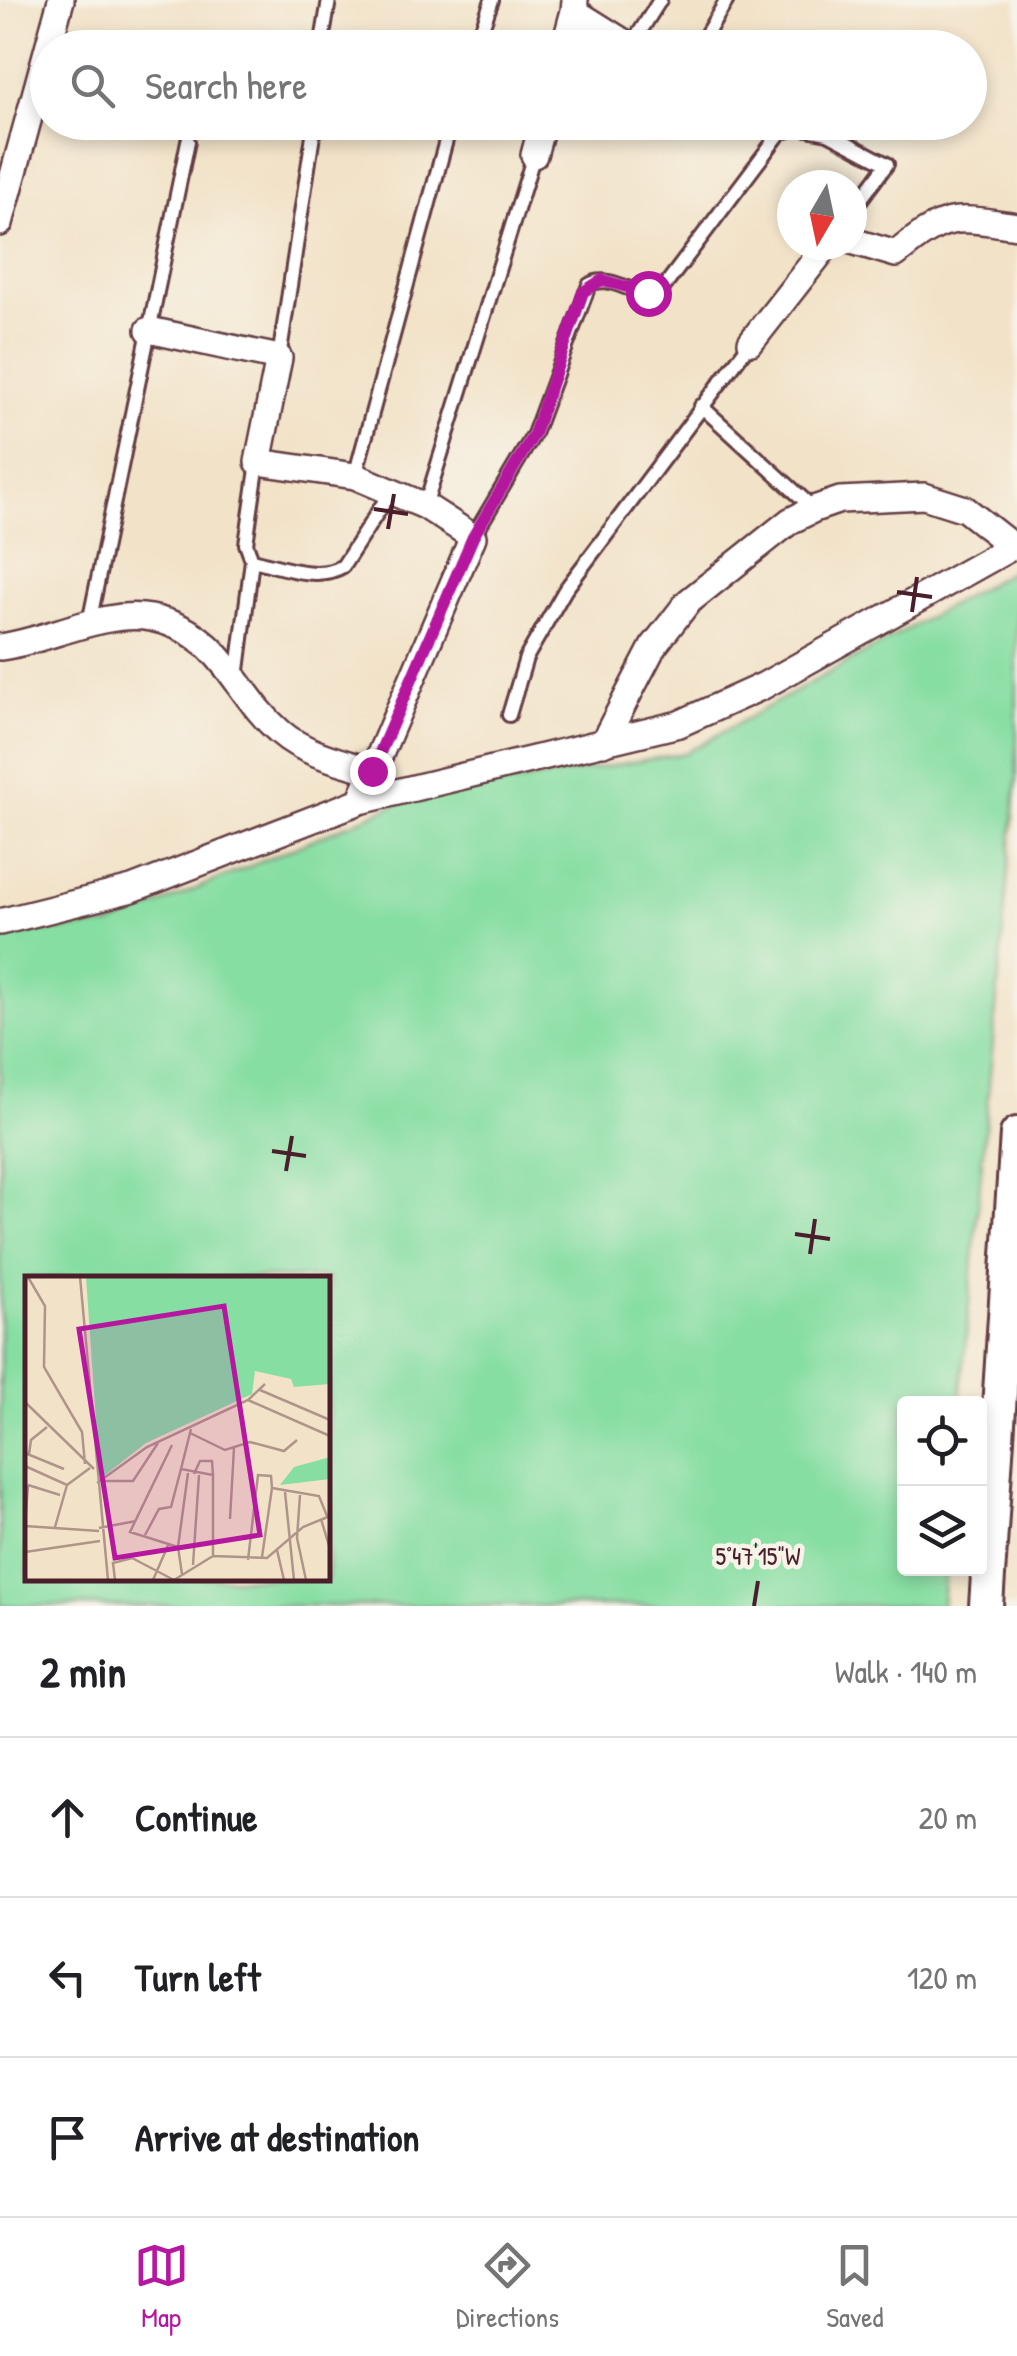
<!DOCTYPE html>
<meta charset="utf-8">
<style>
body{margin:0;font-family:"Patrick Hand",sans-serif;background:#f2f2f2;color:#202124}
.controls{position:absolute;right:30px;bottom:30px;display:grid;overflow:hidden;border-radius:10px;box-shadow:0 5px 15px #0003}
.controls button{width:90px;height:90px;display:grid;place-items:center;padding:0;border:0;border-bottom:2px solid #e0e0e0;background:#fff;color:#202124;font:50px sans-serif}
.compass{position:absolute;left:777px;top:170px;width:90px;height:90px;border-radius:50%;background:#fff;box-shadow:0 5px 15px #0003;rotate:189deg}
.stop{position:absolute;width:30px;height:30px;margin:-22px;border:8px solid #b5179e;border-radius:50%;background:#fff}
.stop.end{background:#b5179e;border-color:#fff;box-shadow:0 2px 10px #0008}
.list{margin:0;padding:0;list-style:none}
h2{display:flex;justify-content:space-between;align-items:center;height:130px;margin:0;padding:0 40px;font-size:42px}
h2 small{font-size:32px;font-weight:400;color:#757577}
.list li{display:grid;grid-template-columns:65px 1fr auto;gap:30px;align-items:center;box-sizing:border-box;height:160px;padding:0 40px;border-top:2px solid #e0e0e0}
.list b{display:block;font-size:38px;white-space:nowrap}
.list em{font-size:32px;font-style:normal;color:#757577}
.icon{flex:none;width:55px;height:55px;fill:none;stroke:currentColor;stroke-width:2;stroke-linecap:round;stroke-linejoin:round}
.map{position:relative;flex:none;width:1017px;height:1606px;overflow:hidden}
.search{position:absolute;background:#fff;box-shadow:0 5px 15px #0003;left:30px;right:30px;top:30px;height:110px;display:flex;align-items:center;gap:25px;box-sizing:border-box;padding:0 35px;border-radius:55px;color:#757577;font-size:38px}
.sheet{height:610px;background:#fff}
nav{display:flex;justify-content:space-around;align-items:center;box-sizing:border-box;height:140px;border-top:2px solid #e0e0e0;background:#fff;font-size:28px;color:#757577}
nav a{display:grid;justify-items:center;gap:5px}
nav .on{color:#b5179e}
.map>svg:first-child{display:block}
.green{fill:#87dea3;stroke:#687e67;stroke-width:2.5;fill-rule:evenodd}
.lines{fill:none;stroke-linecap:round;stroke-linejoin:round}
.service-casing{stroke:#633c42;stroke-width:18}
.minor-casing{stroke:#633c42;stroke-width:30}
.tertiary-casing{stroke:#633c42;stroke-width:38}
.service{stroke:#fff;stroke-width:12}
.minor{stroke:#fff;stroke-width:25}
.tertiary{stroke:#fff;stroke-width:32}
.route{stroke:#b5179e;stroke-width:12}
.ticks{fill:none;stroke:#4a1f2b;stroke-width:4}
.inset-road{fill:none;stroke:#af9489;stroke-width:2.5}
.view{fill:#b5179e;fill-opacity:0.15;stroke:#b5179e;stroke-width:5}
.inset-edge{fill:none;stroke:#4a1f2b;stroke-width:5}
.ticks-label{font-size:25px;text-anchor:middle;fill:#4a1f2b;stroke:#f7f3e8;stroke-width:9;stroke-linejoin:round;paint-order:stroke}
</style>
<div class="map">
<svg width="1017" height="1606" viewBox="0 0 1017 1606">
<rect width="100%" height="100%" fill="#f7f3e8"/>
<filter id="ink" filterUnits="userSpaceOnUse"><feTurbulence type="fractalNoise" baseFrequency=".01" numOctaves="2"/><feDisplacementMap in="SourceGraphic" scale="20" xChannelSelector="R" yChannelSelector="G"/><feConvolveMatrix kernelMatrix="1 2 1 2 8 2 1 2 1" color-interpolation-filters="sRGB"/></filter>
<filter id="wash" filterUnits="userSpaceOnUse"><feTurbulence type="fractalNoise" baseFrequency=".0048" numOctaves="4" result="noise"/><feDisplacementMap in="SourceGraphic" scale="40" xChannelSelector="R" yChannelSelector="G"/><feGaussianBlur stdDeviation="2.25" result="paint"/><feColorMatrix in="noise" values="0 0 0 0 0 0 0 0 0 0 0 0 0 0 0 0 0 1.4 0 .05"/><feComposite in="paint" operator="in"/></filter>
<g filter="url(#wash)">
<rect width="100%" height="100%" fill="#f2e2c7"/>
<path class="green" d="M 1017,568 L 1017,778 L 960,1403 L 904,1404 L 904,1568 L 945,1569 L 942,1606 L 0,1606 L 0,935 L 111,925 L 401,802 L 685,753 ZM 28,1278 L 328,1278 L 328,1578 L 28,1578 Z"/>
</g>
<g filter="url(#ink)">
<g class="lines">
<defs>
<path id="service" d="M 631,46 L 660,0
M 321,48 L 329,0
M 475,48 L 492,0
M 698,48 L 727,0
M 279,358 L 315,122
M 701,406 L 814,509
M 258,462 L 246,544 L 252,560 C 280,566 317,582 343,566 L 390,493
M 355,476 L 451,122
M 425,506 L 534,155
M 473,537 L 534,434 L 589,285 C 612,270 638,305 664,287 L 786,125 L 828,133 L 887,164 L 852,211
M 89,623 L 188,141
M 237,678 L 252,560
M 509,715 L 526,658 L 565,590 L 751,342"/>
<path id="minor" d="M 575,0 L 574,11 L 633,48
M 564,48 L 574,11
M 775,122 L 786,125
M 534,155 L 543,122
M 0,223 L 61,0
M 852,241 L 896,254 C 947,212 954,217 1017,226
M 149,330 L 279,358 L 258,462 L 355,476 L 425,506 L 473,537 L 360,801
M 751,342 L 827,245
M 0,647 C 45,642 104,609 151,618 C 223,632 232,690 280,732 C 305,754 342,762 372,771
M 603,743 L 653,647 L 688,602 L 790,521 L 814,509 L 840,500 L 924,496 L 965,509 L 1012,546
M 0,922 L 132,889 L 360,801 L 679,724 L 763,686 L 1017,544"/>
<path id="tertiary" d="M 986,1606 L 1017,1134"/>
</defs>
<use href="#service" class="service-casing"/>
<use href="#minor" class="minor-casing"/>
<use href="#tertiary" class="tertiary-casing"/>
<use href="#service" class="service"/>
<use href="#minor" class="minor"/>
<use href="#tertiary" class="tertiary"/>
</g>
</g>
<g class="lines" filter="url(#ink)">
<path class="route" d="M 372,771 L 473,537 L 534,434 L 583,292 L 602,280 L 648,293"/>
</g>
<path class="ticks" d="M 374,509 L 408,514M 388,529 L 394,494M 897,592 L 932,597M 912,612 L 917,577M 272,1151 L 306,1156M 286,1171 L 292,1136M 795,1234 L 830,1239M 810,1254 L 815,1219M 754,1606 L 758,1581"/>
<g transform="translate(25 1276)">
<rect width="305" height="305" fill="#f2e2c7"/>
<path d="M 61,1 L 305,1 L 305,108 L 269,111 L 266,103 L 230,95 L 227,118 L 121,167 L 75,203 ZM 305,181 L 305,203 L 255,209 L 269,191 Z" fill="#87dea3"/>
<path class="inset-road" d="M 3,1 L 20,30 L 19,91 L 57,156 L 60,188M 55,1 L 83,304M 235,114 L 305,144M 223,124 L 305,160M 0,126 L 69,193M 166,153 L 156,193 L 188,199 L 188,280M 165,157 L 200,174 L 225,166 L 259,175 L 272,164M 147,169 L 105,256 L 153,271 L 157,298M 0,177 L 39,193M 4,178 L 6,164 L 22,151M 0,190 L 42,209 L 65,192M 169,198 L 175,185 L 187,185 L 188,199M 79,205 L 108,205 L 133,167M 72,207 L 122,171 L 223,124 L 240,108M 3,209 L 35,219M 260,216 L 269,304M 275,219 L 272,262 L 281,304M 205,243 L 209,172M 296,243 L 305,273M 0,250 L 74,255M 0,250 L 3,209M 30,251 L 42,209M 74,252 L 111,245M 120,259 L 134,233 L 146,231 L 156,193M 153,271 L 163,197M 252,274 L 259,304M 0,276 L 75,265M 237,281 L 247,212 L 294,220 L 302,240M 223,284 L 233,199 L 246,200 L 247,212M 168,289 L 174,199M 90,304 L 88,287 L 107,282 L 149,304M 128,304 L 144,267M 149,304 L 188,280 L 242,282 L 278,251 L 305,240"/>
<path class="view" d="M 199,30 L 235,259 L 90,282 L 54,53 Z"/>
<rect width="305" height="305" class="inset-edge"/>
</g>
<g class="ticks-label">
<text x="758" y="1565">5°47'15"W</text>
</g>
</svg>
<div class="controls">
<button><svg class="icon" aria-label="locate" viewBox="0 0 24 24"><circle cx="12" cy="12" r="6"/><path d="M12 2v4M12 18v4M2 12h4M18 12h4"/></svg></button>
<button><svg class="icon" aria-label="layers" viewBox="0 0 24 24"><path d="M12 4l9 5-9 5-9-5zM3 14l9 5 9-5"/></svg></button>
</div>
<svg class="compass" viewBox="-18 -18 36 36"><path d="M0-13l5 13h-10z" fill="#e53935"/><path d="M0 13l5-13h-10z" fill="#757577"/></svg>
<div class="stop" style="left:648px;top:293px"></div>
<div class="stop end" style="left:372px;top:771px"></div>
<div class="search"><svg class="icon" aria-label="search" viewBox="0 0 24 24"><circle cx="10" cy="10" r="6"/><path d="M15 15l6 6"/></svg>Search here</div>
</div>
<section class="sheet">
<h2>2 min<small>Walk · 140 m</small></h2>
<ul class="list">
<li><svg class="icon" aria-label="ahead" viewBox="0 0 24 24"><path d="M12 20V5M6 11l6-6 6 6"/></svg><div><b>Continue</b></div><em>20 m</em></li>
<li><svg class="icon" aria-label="left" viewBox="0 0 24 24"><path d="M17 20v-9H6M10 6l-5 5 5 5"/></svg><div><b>Turn left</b></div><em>120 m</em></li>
<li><svg class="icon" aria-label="arrive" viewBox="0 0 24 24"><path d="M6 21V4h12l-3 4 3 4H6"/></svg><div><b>Arrive at destination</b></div></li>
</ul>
</section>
<nav>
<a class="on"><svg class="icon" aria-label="map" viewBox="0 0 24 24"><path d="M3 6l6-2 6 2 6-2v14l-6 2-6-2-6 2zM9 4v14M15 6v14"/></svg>Map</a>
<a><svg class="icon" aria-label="directions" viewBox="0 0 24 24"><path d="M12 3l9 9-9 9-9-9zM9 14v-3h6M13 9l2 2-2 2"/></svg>Directions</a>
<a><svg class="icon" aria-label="saved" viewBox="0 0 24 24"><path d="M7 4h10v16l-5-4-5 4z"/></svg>Saved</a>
</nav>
